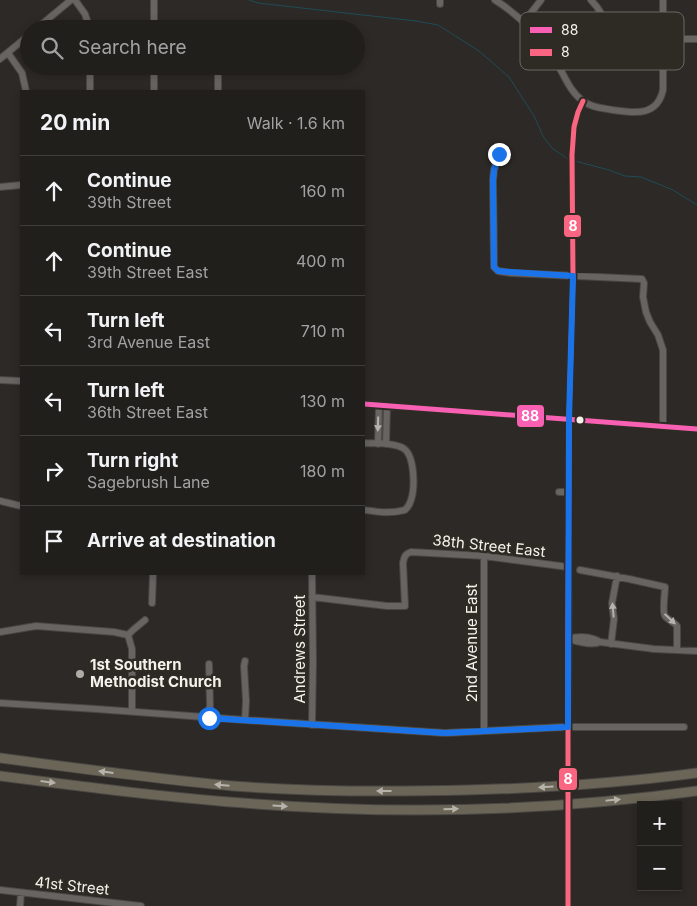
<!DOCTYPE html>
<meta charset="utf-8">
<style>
body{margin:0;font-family:Inter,sans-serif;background:#2d2c29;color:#f1f3f6}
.controls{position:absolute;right:15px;bottom:15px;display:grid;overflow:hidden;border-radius:0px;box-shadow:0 2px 8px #0003}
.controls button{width:45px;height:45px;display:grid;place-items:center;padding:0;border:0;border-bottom:1px solid #3e3d3b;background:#211f1c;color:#f1f3f6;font:25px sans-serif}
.stop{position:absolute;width:15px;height:15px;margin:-11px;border:4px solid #1a73e8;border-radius:50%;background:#fff}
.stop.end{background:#1a73e8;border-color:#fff;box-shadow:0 1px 5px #0008}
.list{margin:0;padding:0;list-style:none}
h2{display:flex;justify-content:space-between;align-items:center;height:65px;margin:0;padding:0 20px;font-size:21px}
h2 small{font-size:16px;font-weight:400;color:#a2a2a3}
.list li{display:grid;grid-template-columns:32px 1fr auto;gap:15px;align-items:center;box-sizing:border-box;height:70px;padding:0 20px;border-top:1px solid #3e3d3b}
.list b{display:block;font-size:19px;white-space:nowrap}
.list p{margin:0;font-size:16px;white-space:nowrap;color:#a2a2a3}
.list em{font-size:16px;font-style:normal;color:#a2a2a3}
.icon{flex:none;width:28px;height:28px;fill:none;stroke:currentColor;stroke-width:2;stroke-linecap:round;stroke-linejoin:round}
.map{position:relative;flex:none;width:697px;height:906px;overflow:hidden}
.search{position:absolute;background:#211f1c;box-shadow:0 2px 8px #0003;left:20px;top:20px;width:345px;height:55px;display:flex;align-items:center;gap:12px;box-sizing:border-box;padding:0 18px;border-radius:28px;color:#a2a2a3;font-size:19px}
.panel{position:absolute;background:#211f1c;box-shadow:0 2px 8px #0003;left:20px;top:90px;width:345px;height:485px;border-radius:0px}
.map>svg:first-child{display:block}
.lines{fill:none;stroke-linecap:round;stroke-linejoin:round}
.stream{stroke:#1f4c56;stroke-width:1}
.minor-casing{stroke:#494744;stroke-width:8}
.highway-casing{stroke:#494744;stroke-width:11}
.minor{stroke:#676462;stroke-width:6}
.highway{stroke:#6a6557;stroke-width:9}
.minor-bridge-casing{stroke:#494744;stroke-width:8;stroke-linecap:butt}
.minor-bridge{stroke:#676462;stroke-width:6}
.bus-1-casing{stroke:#2e2a24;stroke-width:9}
.bus-2-casing{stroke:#2e2a24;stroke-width:9}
.bus-1{stroke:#f860b3;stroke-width:5}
.bus-2{stroke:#fa6682;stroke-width:5}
.oneway{fill:#b5b2af}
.oneway2{fill:#b6b3aa}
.route{stroke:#1a73e8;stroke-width:6}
.bus-dot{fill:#f5f2ee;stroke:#2e2a24;stroke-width:2}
.poi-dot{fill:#afaca8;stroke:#2e2a24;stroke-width:2}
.labels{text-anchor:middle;stroke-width:5;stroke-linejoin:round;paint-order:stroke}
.street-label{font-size:15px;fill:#f5f2ee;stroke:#2e2a24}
.poi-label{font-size:15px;font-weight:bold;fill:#f5f2ee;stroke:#2e2a24;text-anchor:start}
.key{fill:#2e2a24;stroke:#6a6661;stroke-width:1}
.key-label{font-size:14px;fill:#f5f2ee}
.line-badge{stroke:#2e2a24;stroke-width:2}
.badge-label{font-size:14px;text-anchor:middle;font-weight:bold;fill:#fff}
</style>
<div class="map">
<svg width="697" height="906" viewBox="0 0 697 906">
<rect width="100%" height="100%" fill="#2c2926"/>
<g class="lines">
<path class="stream" d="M 249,0 L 258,3 L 416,21 L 438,25 L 479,51 L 509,77 L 534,116 L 544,138 L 553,149 L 568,159
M 575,161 L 609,170 L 625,176 L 641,177 L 673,190 L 697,205"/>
<defs>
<path id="minor" d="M 75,0 L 85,14 L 90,29
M 495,0 C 519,15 540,37 555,60 C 564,74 569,91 583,101 C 592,108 603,108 613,110 C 634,113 657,117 663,90 L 663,0
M 591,0 L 597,7 L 611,29 L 615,33 L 625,37 L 645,39 L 697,39
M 440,4 L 440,0
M 524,22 L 541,0
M 36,29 L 71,0
M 154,29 L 154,0
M 8,53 L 22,73 L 26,91
M 0,59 L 29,35
M 90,91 L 90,66
M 154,91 L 154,66
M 218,91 L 218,66
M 499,154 L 494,170 L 493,180 L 494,267 L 498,271 L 511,273 L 642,279 L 644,283 L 643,297 L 646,312 L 650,322 L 658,335 L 663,350 L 663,426
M 0,187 L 21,185
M 0,380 L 21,381
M 364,404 L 697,429
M 364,443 C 376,444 392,442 403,448 C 415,455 415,488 411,500 C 410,504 408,507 405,510 C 391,514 378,512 364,510
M 378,444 L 379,405
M 386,444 L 387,406
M 559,492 L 569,492
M 0,501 L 21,506
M 484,556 L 484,731
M 580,570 L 629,579 L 665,587 C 665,594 662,611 665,616 C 668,620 674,622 677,626 L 677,650
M 312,574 L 313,660 L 312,725
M 312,597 L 387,606 L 405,606 L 403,563 C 404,557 405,554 411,552 L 484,556 L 568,567
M 152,603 L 153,574
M 0,632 L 36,626 L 114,632 L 128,635
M 128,635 L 132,649 L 132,711
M 128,635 L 133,630 L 145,620
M 568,639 C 578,636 591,636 600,642 L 654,649 L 697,651
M 569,639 C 578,642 591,646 600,642
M 611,644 L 614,619 L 612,603 L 617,576
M 0,703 L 96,709 L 245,720 L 445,733 L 564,727 L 684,727
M 209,717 L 210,705 L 209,664
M 245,720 L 246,701 L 244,666 L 245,661
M 568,769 L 569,419 L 573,276 L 572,155 L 574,127 L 578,112 L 583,101
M 568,822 L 568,906
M 0,890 L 141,906
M 20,906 L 21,893"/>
<path id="highway" d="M 0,758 C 77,768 155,779 233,786 C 311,792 389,792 467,790 C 544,788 621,783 697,773
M 0,776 C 85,787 170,798 256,804 C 402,815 551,811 697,791"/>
</defs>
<use href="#minor" class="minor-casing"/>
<use href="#highway" class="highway-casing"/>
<use href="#minor" class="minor"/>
<use href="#highway" class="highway"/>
<defs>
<path id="minor-bridge" d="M 568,822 L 568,769"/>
</defs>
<use href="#minor-bridge" class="minor-bridge-casing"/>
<use href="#minor-bridge" class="minor-bridge"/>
<defs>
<path id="bus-1" d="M 364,404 L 697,429"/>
<path id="bus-2" d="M 568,906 L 568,639 L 569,419 L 573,276 L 572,155 L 574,127 L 578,112 L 583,101"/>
</defs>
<use href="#bus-1" class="bus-1-casing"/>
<use href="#bus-2" class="bus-2-casing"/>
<use href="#bus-1" class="bus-1"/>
<use href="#bus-2" class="bus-2"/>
</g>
<defs><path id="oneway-solid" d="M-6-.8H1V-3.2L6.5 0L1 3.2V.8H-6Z" transform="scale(1.25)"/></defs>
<g class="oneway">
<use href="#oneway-solid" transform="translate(378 424) rotate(92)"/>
<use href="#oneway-solid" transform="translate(613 610) rotate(-95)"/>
<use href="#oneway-solid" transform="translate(670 619) rotate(43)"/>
</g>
<g class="oneway2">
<use href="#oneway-solid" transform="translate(106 772) rotate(-173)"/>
<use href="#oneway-solid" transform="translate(48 782) rotate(7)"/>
<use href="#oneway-solid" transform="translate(222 785) rotate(-175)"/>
<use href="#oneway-solid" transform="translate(546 787) rotate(177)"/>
<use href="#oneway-solid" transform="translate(384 791) rotate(180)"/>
<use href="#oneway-solid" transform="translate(613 800) rotate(-6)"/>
<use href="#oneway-solid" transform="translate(280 806) rotate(3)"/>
<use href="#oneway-solid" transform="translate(451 809) rotate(-1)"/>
</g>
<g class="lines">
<path class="route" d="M 209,718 L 445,733 L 568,727 L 569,419 L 573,276 L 511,272 L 498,271 L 494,267 L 493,180 L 494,170 L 499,154"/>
</g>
<circle class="bus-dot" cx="580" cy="420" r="4.5"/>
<circle class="poi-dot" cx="80" cy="674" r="5"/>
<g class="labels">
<g class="street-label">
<text transform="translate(489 546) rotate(6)" y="5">38th Street East</text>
<text transform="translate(472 643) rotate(-90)" y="5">2nd Avenue East</text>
<text transform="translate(300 649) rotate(-90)" y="5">Andrews Street</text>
<text transform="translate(72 886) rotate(6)" y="5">41st Street</text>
</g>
<g class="poi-label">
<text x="90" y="670">1st Southern<tspan x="90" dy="17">Methodist Church</tspan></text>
</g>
</g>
<rect x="520" y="12" width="164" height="58" rx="8" class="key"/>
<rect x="530" y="27" width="22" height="6" fill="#f860b3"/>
<rect x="530" y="49" width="22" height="7" fill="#fa6682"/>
<g class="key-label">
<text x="561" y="35">88</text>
<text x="561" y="57">8</text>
</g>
<g class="line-badge">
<rect x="563" y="214" width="19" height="24" rx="5" fill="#fa6682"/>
<rect x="516" y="404" width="29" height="24" rx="5" fill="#f860b3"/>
<rect x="558" y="767" width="20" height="24" rx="5" fill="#fa6682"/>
</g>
<g class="badge-label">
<text x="573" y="231">8</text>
<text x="530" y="421">88</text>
<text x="568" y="784">8</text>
</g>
</svg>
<div class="controls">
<button>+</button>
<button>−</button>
</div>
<div class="stop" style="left:209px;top:718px"></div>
<div class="stop end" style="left:499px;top:154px"></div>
<div class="search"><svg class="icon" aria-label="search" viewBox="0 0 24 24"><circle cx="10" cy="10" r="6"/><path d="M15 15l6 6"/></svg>Search here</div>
<section class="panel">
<h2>20 min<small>Walk · 1.6 km</small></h2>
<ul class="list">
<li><svg class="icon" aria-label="ahead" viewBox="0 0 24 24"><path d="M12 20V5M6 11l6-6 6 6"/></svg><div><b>Continue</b><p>39th Street</p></div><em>160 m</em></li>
<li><svg class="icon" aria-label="ahead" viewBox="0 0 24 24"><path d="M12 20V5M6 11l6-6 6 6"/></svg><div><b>Continue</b><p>39th Street East</p></div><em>400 m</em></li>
<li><svg class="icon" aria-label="left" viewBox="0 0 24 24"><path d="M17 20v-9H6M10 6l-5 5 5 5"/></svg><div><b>Turn left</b><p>3rd Avenue East</p></div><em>710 m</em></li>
<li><svg class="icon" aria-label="left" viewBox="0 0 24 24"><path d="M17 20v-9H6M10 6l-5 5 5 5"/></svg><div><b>Turn left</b><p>36th Street East</p></div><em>130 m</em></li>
<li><svg class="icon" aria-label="right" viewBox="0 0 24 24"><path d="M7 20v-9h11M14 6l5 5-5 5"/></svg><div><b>Turn right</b><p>Sagebrush Lane</p></div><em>180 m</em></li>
<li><svg class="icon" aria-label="arrive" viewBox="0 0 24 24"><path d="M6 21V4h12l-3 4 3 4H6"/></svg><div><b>Arrive at destination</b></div></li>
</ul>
</section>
</div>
